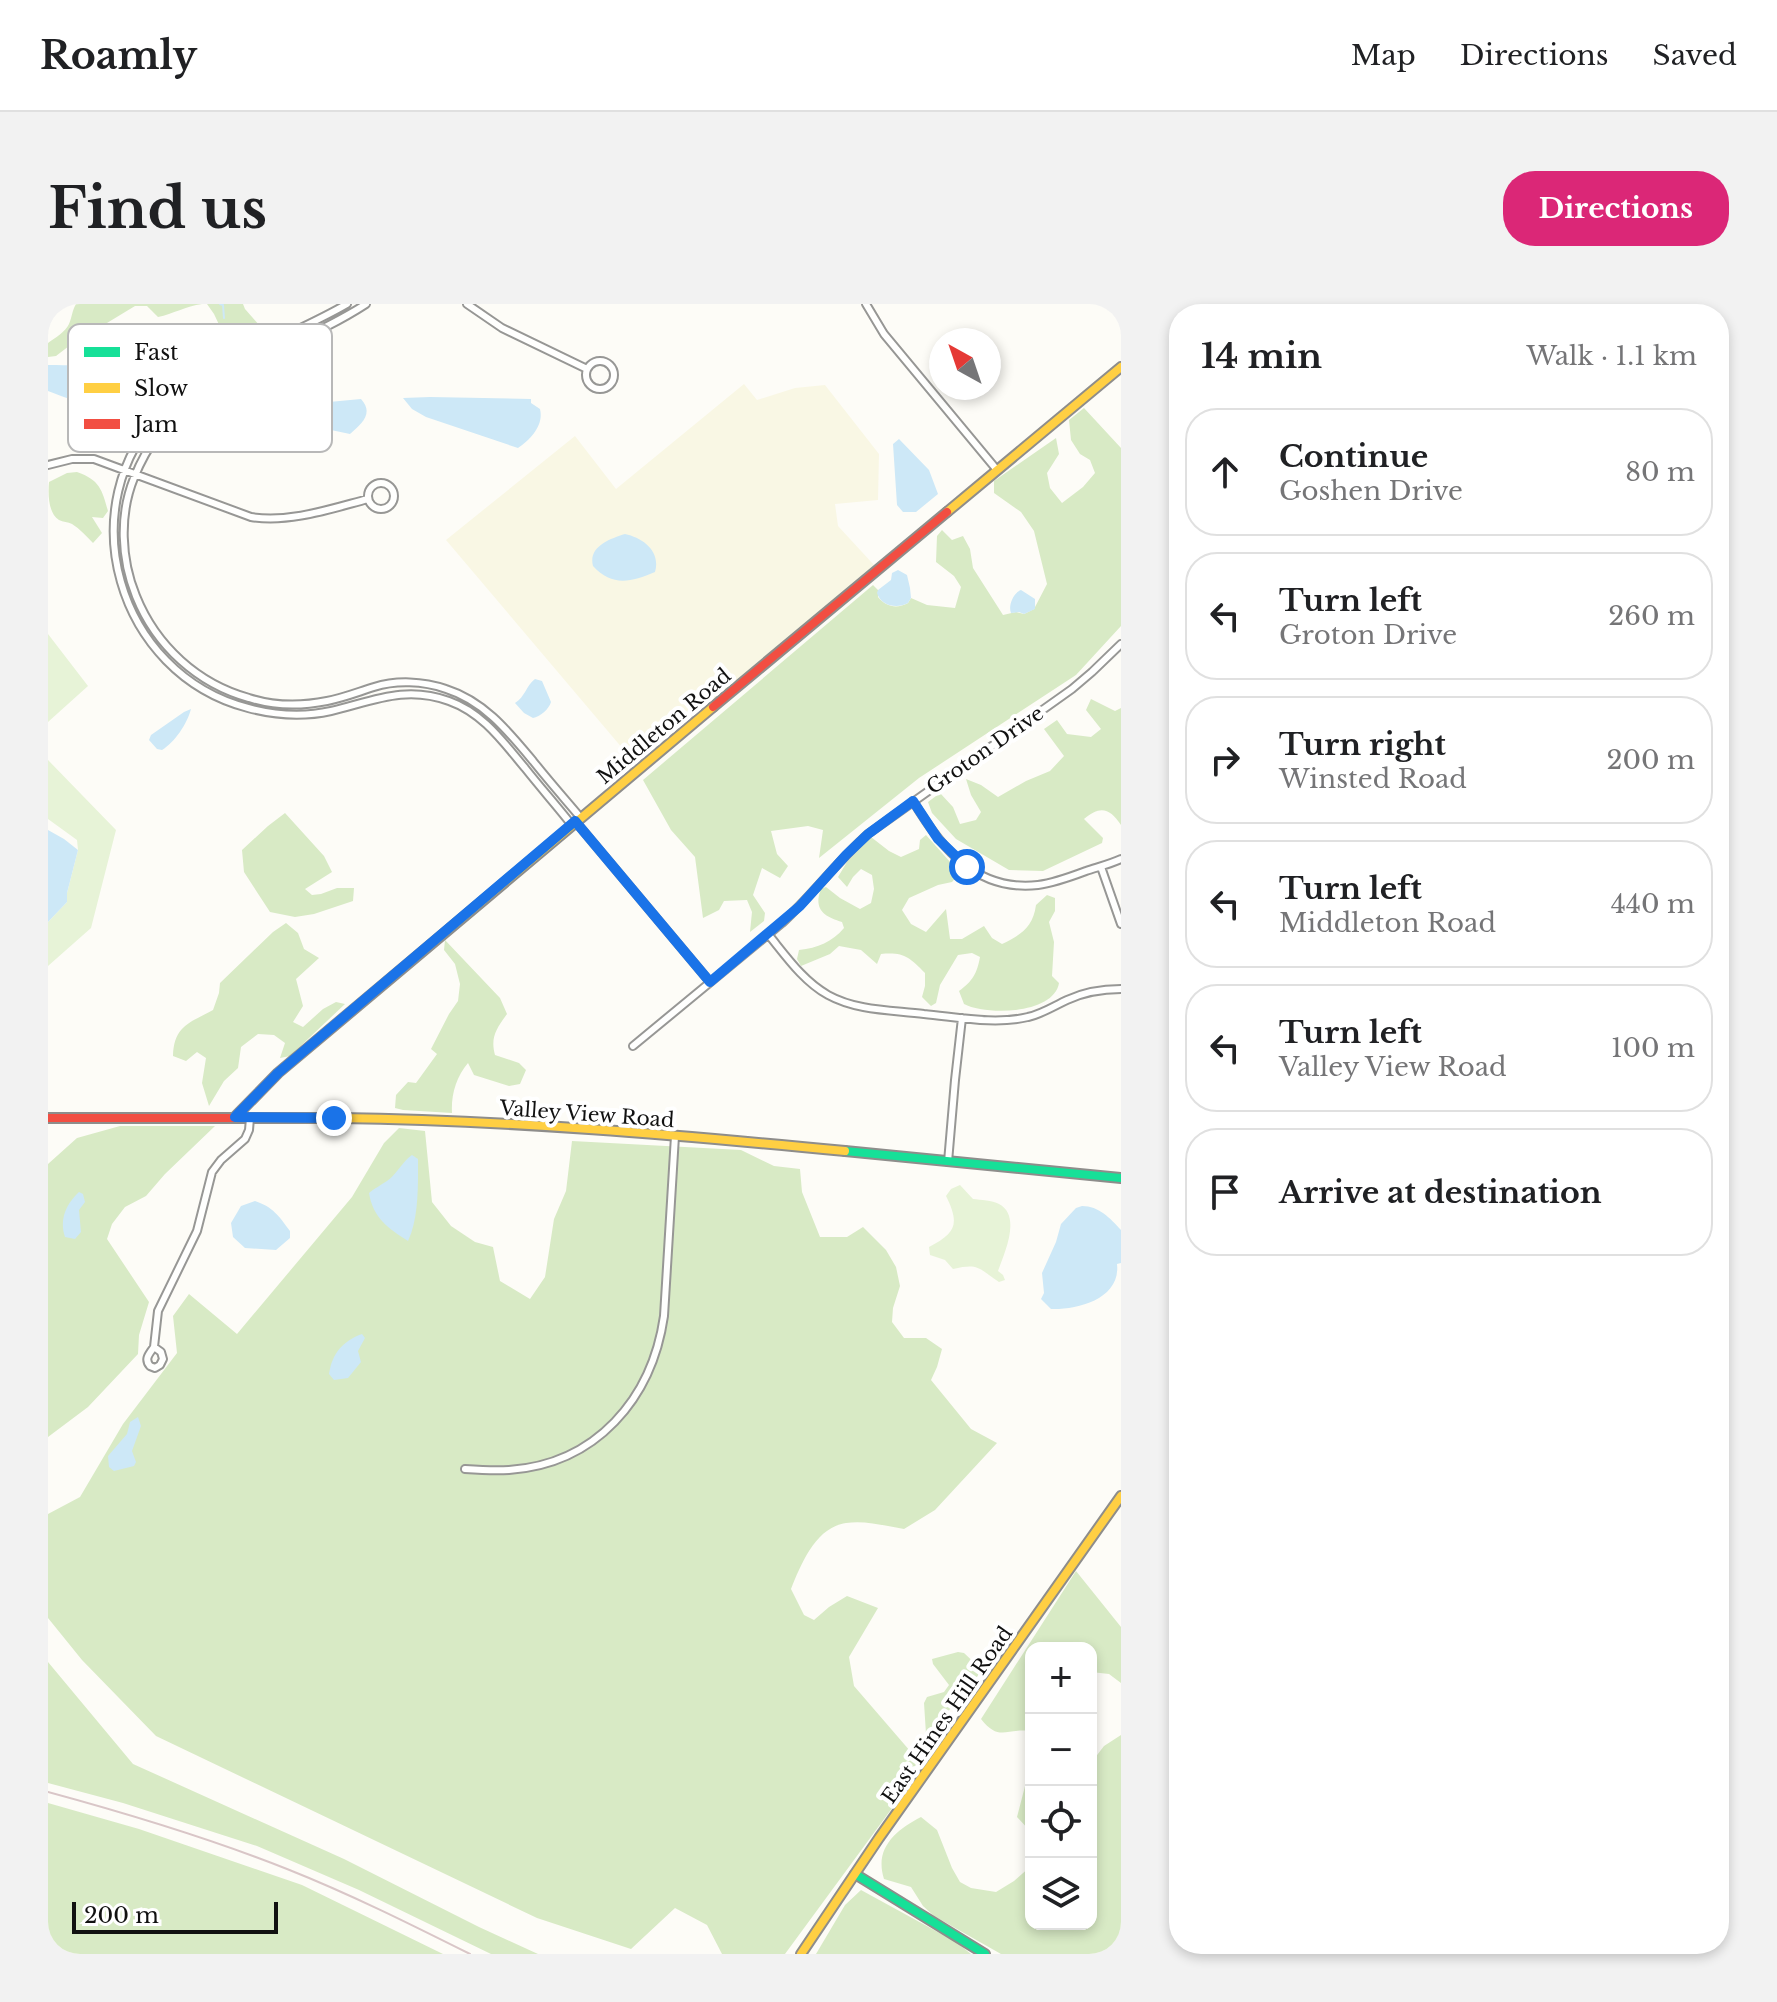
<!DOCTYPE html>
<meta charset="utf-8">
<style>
body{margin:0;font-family:"Libre Baskerville",serif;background:#f2f2f2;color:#202124}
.controls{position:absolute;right:24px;bottom:24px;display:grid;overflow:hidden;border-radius:16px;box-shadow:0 4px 12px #0003}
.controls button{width:72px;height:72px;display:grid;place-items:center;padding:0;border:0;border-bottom:2px solid #e0e0e0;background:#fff;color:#202124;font:40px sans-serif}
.compass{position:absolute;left:881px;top:24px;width:72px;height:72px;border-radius:50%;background:#fff;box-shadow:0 4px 12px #0003;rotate:320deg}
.scale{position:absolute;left:24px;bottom:20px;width:206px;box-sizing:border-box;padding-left:8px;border:4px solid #111;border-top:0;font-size:22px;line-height:28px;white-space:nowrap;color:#111;-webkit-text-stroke:6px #fff;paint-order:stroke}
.stop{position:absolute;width:24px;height:24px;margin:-18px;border:6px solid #1a73e8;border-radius:50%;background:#fff}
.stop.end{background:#1a73e8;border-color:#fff;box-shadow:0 2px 8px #0008}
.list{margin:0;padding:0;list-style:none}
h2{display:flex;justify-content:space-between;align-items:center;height:104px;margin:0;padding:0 32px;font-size:34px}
h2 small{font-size:26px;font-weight:400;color:#757577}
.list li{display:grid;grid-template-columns:52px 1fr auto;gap:24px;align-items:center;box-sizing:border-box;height:128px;margin:0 16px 16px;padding:0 16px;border:2px solid #e0e0e0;border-radius:32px}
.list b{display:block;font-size:30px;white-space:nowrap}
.list p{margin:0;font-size:26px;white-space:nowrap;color:#757577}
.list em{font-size:26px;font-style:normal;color:#757577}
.icon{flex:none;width:44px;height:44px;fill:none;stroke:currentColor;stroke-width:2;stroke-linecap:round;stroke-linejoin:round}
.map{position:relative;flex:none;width:1073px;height:1650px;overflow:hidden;border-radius:32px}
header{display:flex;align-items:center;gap:48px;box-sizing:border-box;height:112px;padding:0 40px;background:#fff;border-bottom:2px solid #e0e0e0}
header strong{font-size:38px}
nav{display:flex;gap:44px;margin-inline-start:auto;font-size:28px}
.intro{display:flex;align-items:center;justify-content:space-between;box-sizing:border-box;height:192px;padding:0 48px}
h1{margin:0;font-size:56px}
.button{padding:20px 36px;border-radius:32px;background:#db2777;color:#fff;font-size:28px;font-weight:700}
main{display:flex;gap:48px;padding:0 48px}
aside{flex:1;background:#fff;border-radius:32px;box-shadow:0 4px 12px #0003}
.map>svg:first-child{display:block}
.farmland{fill:#f9f7e4}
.green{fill:#e7f3d7}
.forest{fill:#d8eac5}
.water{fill:#cde8f7}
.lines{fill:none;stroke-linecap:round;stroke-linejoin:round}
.stream{stroke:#cde8f7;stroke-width:2}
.street-casing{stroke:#979795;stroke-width:10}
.fast-casing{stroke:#8e8d8b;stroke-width:12}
.slow-casing{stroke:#8e8d8b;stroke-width:12}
.jam-casing{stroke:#8e8d8b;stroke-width:12}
.street{stroke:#fffffe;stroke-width:6}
.fast{stroke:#16e098;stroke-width:8}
.slow{stroke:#ffcf43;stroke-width:8}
.jam{stroke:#f24e42;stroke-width:8}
.rail{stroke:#d9c6c7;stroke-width:2}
.route{stroke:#1a73e8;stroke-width:10}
.labels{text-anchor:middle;stroke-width:8;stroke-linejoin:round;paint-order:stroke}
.street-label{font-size:20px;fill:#111;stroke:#fff}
.key{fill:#fff;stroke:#b8b8b8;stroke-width:2}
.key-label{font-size:22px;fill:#111}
</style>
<header>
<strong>Roamly</strong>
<nav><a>Map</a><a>Directions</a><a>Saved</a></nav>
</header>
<div class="intro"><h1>Find us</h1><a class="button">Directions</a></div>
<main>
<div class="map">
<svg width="1073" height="1650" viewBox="0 0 1073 1650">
<rect width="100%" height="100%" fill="#fdfcf7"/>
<path class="farmland" d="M 696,80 L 709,96 L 747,84 L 777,81 L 831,150 L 830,196 L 787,200 L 790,222 L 826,261 L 714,356 L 586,458 L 398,236 L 527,132 L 568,185 Z"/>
<path class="green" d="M 0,330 L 40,382 L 0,418 Z
M 0,456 L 68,526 L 43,624 L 0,662 L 0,618 L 19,598 L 19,589 L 30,546 L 29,536 L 0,515 Z
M 912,881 L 925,895 C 933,896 944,896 951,900 C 974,912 956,950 950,967 L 955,971 L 957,976 L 951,978 C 930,964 931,959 905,965 L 897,956 L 882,951 L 881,943 C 908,929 912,920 898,892 L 903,885 Z"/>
<path class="forest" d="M 28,0 L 154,0 C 138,2 125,10 110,13 L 99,2 L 87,2 L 21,42 L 8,52 L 0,53 L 0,39 C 7,34 17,28 21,20 C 24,13 24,7 28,0 Z
M 159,0 L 195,0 L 197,5 L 213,23 L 213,31 L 196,41 L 183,46 L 166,10 Z
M 1036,104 L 1073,144 L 1073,322 L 1028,371 L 871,474 L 771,554 L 775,526 L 760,522 L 723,527 L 729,550 L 740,562 L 732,574 L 714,564 L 705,591 L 717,609 L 716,617 L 702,628 L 704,608 L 699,596 L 676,597 L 671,606 L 655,614 L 647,553 L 623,526 L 595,476 L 825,281 L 830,286 L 830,293 C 838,303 849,305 860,299 L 863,294 L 879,301 L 907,304 L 913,283 L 906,272 L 888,258 L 889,232 L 894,226 L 904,236 L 915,232 L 922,245 L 925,264 L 955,311 L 968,308 L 976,310 L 986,305 L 999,280 L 986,227 L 973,208 L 946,189 L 946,177 L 1008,134 L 1011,150 L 999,169 L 1002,184 L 1014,199 L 1035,183 L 1047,169 L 1042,156 L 1032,150 L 1023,136 L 1021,116 Z
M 29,168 C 52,176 54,186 60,207 L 55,214 L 44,213 L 54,229 L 45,239 C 38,232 32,225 24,220 C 20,218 15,218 11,216 C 0,209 0,190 1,178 L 19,169 Z
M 1043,395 L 1067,407 L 1073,404 L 1073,521 C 1062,504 1052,501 1036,515 L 1055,534 L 1054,539 L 995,567 L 961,566 L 908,535 L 884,509 L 880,498 L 892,489 L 905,503 L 912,520 L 928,516 L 933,508 L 923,491 L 918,475 L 933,481 L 950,493 L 978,477 L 1002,467 L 1016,452 L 996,425 L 1009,416 L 1019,430 L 1043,433 L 1053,425 L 1038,406 Z
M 237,509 L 276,552 L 284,568 L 257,585 L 264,591 L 273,590 L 289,584 L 306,584 L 305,597 L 266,610 L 247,613 L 222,608 L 196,568 L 194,546 L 220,522 Z
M 878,531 L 912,569 L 904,578 L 890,581 L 861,594 L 854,606 L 863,620 L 878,628 L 898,605 L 902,635 L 914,635 L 936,622 L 944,634 L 954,640 C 973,631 985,623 988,601 L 999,591 L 1007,594 L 1007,607 L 1001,618 L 1006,638 L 1004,672 L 1011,679 C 1006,710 939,712 916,700 L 911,687 C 925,677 929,669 932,653 L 924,649 L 910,651 L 892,681 L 888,699 L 883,702 L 874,693 L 877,682 L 877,669 C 861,653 856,648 833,650 L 829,660 L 813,646 L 791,642 L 782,650 L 753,662 L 749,655 L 751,646 C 770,644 784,638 796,624 L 794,618 C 776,613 765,605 773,585 L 778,583 L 792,594 L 812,605 L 823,599 L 826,585 L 824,571 L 813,565 L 805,573 L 799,583 L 790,573 L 799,558 L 823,533 L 841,547 L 853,553 L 871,545 L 872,536 Z
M 238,619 L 250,629 L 256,645 L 271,654 L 248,675 L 255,702 L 245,718 L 255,723 L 275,705 L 288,698 L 297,700 L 242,752 L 232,754 L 237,739 L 226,731 L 210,730 L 193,743 L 190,764 L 176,777 L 161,802 L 154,779 L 158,754 L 149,748 L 138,757 L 125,752 C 126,722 141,719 165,706 L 171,689 L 172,679 L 225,628 Z
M 397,636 L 452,694 L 459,710 C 449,724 442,733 447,751 L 471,759 L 478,766 L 472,780 L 461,782 L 426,771 L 420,759 C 408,773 403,791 404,809 L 355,806 L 347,804 L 348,791 L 360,778 L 368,779 L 389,750 L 383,745 L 401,710 L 410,697 L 412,680 L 407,660 L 396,646 Z
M 72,822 L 167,822 L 117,870 L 98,892 L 77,903 L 64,920 L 59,935 L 101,998 L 91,1031 L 90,1050 L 40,1103 L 0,1133 L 0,860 L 29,834 Z
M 351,824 L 377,827 L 384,898 L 403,922 L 427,938 L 445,943 L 452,977 L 482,995 L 497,973 L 506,915 L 518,887 L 524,837 L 693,846 L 726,862 L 752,865 L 754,888 L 772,933 L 799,933 L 815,923 L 838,946 L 848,963 L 852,982 L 845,1004 L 844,1018 L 856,1034 L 878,1034 L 894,1045 L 889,1063 L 883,1076 L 923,1125 L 949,1139 L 887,1206 L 856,1225 C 838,1222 817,1216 798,1219 C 768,1223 753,1260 743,1285 L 756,1311 L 766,1316 L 781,1303 L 799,1292 L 830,1304 L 801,1353 L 806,1382 L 875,1462 L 737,1650 L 674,1650 L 659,1621 L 627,1604 L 583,1645 L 489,1614 L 108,1432 L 34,1356 L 0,1314 L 0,1210 L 32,1193 L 75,1120 L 129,1049 L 125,1012 L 141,990 L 189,1030 L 304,893 L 336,839 Z
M 1028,1267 L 1073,1323 L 1073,1379 L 1061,1370 L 1043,1368 L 1043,1344 L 983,1344 L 983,1427 C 958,1424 951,1438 933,1415 Z
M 910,1348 L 916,1349 L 932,1364 L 931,1370 L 914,1394 L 898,1409 L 894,1419 L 882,1431 L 878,1430 L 876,1399 L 879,1393 L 896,1388 L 901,1381 L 885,1360 L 884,1355 Z
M 0,1358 L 85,1460 L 296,1555 L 431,1623 L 490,1650 L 443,1650 L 311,1586 L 209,1542 L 75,1499 L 0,1479 Z
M 1073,1431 L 1073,1650 L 953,1650 L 886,1612 L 875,1602 L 863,1583 L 836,1575 C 826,1544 848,1526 873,1513 L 889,1526 L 904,1564 L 912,1578 L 923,1584 L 948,1588 L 966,1577 L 983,1562 L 983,1620 L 1043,1620 L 1043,1459 L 1056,1442 Z
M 982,1463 L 983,1463 L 983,1528 L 969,1513 Z
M 0,1499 L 91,1525 L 254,1581 L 395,1650 L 0,1650 Z
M 813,1586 L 908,1638 L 923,1650 L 768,1650 L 797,1601 Z"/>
<path class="water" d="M 85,26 C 97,28 132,56 131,69 C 131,75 124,80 119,83 C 114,86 113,87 107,86 C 97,83 89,72 80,66 C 70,70 69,77 62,84 C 42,105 23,96 0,87 L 0,61 C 16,61 36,63 50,54 C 63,45 70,32 85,26 Z
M 186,89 L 224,108 L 236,111 L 281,98 L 313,95 C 326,109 314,120 302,130 L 283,126 L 251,132 L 210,133 L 186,102 Z
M 382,93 L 483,95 L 483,99 L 492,105 C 496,121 483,135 470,144 L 378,113 L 364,105 L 355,94 Z
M 851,135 L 881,166 L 890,190 L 868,208 L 855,208 L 849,201 L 845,140 Z
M 577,230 C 595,234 613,247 607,268 C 583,278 564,283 545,262 C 540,243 561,235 577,230 Z
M 850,266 L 859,271 L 862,284 L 863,294 L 860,299 C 849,305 833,302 829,289 L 830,286 L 843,276 L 844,269 Z
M 973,286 L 987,295 L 987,305 L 976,310 L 971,308 L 963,309 C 960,302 965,289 973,286 Z
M 487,375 L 494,377 L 503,398 C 501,405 492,413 485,414 L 476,409 L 467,399 C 477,393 478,382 487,375 Z
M 143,405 C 139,420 127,438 114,446 L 109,445 L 101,436 L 103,431 L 136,408 Z
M 0,526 L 16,535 L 30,546 L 19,589 L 19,598 L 0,618 Z
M 364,851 L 370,855 C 370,881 371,914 360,937 C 340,924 325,914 321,889 C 327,884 333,881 339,877 C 349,870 354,858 364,851 Z
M 31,888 L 35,890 L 37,898 L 31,906 L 33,928 L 27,935 L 17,933 C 11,916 18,900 31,888 Z
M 207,897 C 225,903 231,912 242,927 L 242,934 L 228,946 L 197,944 L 185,933 L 183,919 L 193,902 Z
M 1034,902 C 1051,902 1062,914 1073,926 L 1073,959 L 1069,960 C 1073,995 1029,1006 1003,1005 L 993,995 L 996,989 L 994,969 L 1008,938 L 1013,920 L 1028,904 Z
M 314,1030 L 317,1034 L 310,1047 L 313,1058 L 300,1074 L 286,1076 L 281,1070 C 284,1049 295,1037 314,1030 Z
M 90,1113 L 93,1122 L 84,1147 L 88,1158 L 86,1162 L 66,1167 L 61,1163 L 60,1152 L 79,1130 L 82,1118 Z"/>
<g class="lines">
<path class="stream" d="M 172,0 L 175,1 L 176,14"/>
<defs>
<path id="street" d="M 299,0 C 241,34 164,57 116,105 C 20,201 69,370 200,404 C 226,411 256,413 283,407 C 325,397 357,381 401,397 C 435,409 455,438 477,464 C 492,483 508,501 523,520
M 318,0 C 232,56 128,68 86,174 C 71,211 73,255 88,292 C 108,342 150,380 201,394 C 226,402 254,402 279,397 C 295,394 310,388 326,383 C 348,376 375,377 398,385 C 436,397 460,427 485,457 C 500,476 516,494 532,513
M 419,0 L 454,24 L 539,65
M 818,0 L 836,30 L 949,166
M538 71a14 14 0 1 1 28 0a14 14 0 1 1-28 0Z
M 0,161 L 24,155 L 46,155 L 203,213 C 242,219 282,205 320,195
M320 192a13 13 0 1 1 26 0a13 13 0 1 1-26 0Z
M 865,497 C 893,544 928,588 990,581 C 1006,579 1022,573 1038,567 C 1050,563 1062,560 1073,555
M 527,517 L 662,678
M 1053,563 L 1073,620
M 720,630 C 738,652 755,677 780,691 C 809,707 844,706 876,710 C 909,713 947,721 980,713 C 994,710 1006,702 1019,696 C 1036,688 1054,685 1073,685
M 585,742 L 734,619 C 764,591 789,558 820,530 L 1024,385 L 1044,368 L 1073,340
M 900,858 L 907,776 L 914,714
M 106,1043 L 110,1007 L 149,927 L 164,868 L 173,856 L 197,835 L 201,826 L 202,814
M 106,1043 L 113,1048 L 115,1055 L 112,1061 L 107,1064 L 102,1062 C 96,1055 101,1050 106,1043 Z
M 417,1165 C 431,1166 446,1167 461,1166 C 548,1160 604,1095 616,1012 L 627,832"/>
<path id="fast" d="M 797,847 L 1073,874
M 807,1570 L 937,1650"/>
<path id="slow" d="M 899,208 L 1073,63
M 187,813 L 230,769 L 665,403
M 292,814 C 461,816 629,831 797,847
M 753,1650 L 831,1534 L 1073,1192"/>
<path id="jam" d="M 665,403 L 899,208
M 0,814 L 292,814"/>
</defs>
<use href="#street" class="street-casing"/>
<use href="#fast" class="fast-casing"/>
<use href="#slow" class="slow-casing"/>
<use href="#jam" class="jam-casing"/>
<use href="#street" class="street"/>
<use href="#fast" class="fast"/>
<use href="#slow" class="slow"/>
<use href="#jam" class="jam"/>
<path class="rail" d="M 0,1488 C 81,1510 161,1534 239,1565 C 302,1590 362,1620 422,1650"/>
</g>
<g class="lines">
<path class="route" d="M 286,814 L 187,813 L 230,769 L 527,517 L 662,678 L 752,602 L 798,551 L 820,530 L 865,497 L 890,535 L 919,563"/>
</g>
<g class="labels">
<g class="street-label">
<text transform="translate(616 422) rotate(-40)" y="7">Middleton Road</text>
<text transform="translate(937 446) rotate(-35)" y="7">Groton Drive</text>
<text transform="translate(539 810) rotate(4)" y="7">Valley View Road</text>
<text transform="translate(899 1411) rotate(-55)" y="7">East Hines Hill Road</text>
</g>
</g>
<rect x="20" y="20" width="264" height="128" rx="12" class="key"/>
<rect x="36" y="43" width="36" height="10" fill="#16e098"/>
<rect x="36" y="79" width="36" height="10" fill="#ffcf43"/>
<rect x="36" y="115" width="36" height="10" fill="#f24e42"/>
<g class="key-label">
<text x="86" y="56">Fast</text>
<text x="86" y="92">Slow</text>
<text x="86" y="128">Jam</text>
</g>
</svg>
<div class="controls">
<button>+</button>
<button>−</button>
<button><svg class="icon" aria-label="locate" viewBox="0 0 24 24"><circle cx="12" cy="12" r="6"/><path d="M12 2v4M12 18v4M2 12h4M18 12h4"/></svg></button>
<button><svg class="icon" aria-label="layers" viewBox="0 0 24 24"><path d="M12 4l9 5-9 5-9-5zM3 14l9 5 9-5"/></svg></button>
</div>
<svg class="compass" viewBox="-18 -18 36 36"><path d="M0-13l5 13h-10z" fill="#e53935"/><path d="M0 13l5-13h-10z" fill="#757577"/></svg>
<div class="scale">200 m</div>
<div class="stop" style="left:919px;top:563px"></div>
<div class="stop end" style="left:286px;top:814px"></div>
</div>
<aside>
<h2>14 min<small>Walk · 1.1 km</small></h2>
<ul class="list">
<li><svg class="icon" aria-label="ahead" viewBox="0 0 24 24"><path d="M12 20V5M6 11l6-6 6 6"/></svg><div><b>Continue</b><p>Goshen Drive</p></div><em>80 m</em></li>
<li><svg class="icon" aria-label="left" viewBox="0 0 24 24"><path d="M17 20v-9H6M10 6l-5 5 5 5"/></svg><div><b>Turn left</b><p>Groton Drive</p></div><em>260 m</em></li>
<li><svg class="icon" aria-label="right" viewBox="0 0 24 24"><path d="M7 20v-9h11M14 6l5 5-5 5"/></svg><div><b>Turn right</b><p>Winsted Road</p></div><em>200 m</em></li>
<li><svg class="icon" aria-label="left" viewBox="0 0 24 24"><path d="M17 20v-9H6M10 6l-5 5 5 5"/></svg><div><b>Turn left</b><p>Middleton Road</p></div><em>440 m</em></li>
<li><svg class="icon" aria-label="left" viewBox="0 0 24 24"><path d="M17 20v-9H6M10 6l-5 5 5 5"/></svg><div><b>Turn left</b><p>Valley View Road</p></div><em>100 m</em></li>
<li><svg class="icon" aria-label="arrive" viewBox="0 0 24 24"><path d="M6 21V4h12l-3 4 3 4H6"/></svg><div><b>Arrive at destination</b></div></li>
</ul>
</aside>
</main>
